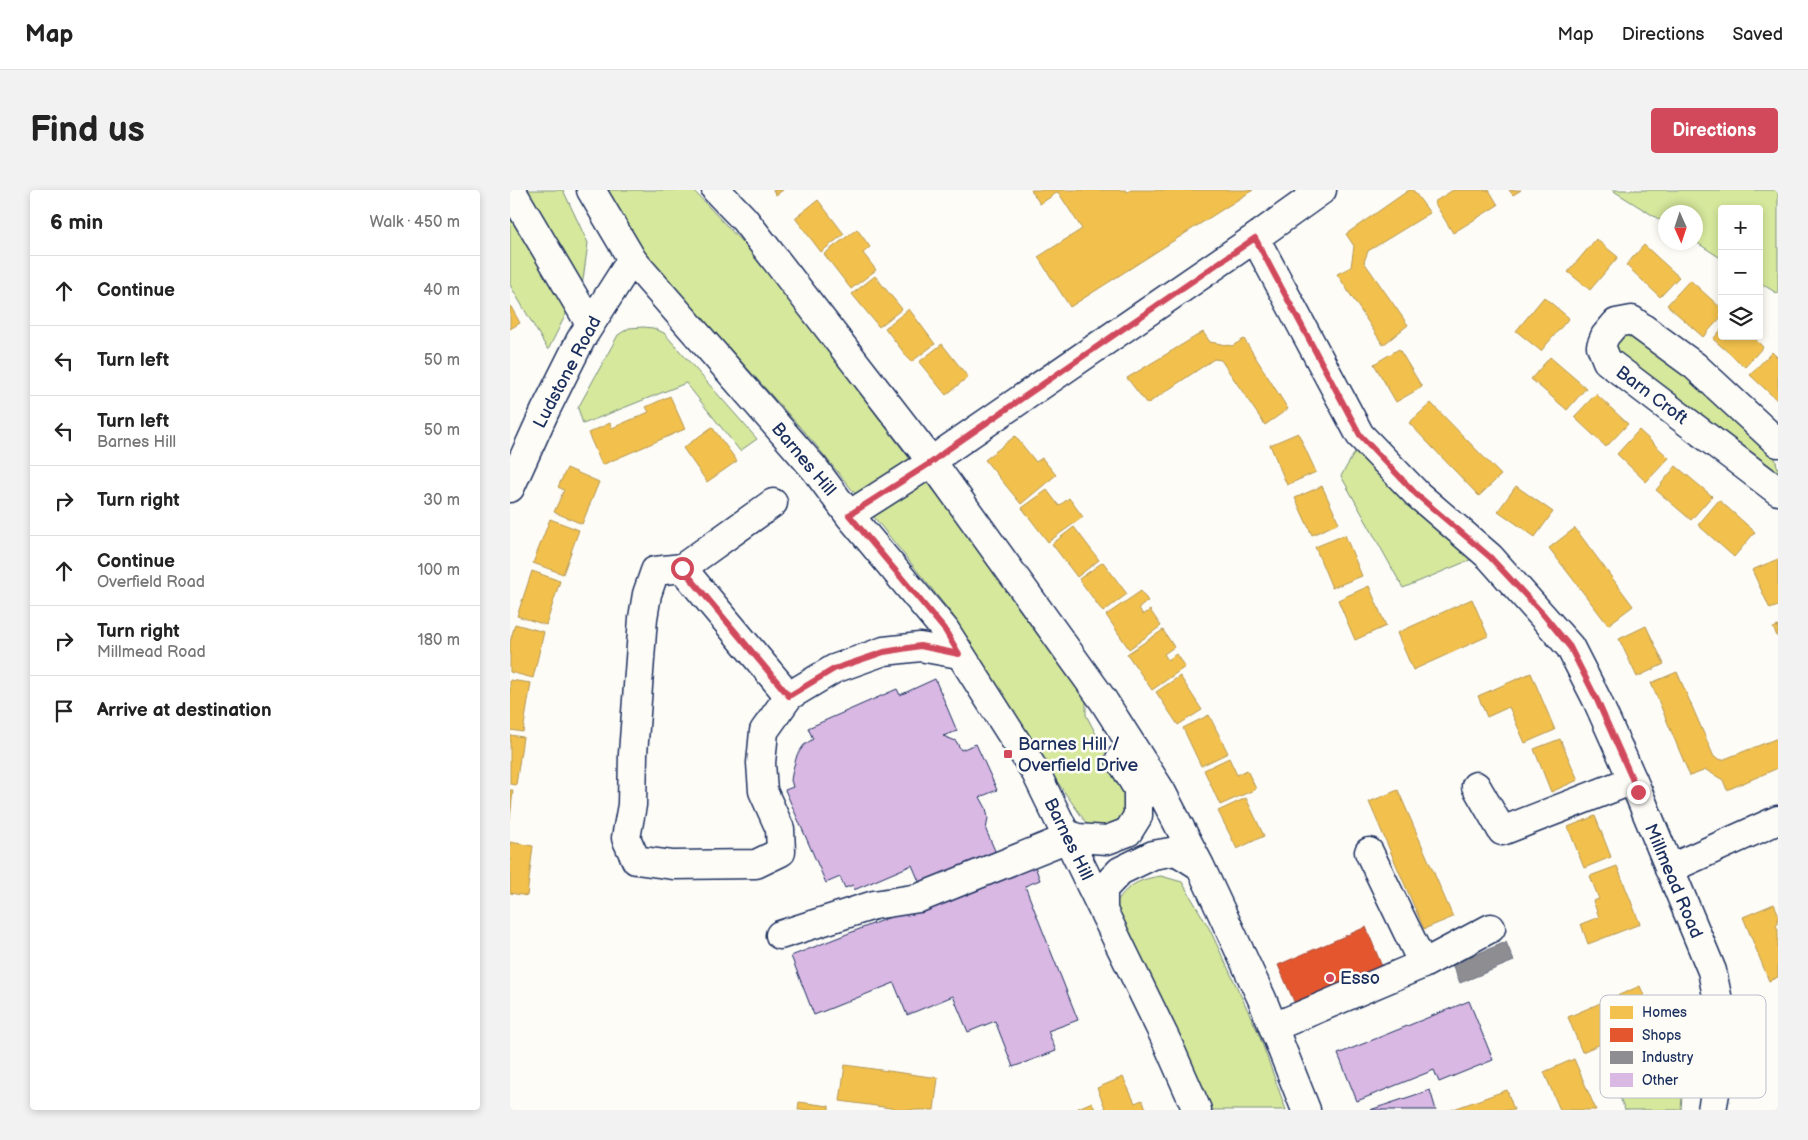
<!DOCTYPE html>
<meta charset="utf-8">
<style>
body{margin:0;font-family:"Balsamiq Sans",sans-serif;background:#f2f2f2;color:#222}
.controls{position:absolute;right:15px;top:15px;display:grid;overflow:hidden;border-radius:5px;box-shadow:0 2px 8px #0003}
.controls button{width:45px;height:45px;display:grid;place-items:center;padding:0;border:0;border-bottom:1px solid #e0e0e0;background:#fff;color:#222;font:25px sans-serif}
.compass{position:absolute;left:1148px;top:15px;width:45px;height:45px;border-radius:50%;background:#fff;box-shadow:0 2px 8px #0003;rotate:177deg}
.stop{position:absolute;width:15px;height:15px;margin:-11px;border:4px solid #d1495b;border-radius:50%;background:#fff}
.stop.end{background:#d1495b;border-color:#fff;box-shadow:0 1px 5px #0008}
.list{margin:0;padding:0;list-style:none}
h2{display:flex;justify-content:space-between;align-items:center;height:65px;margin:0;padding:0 20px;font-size:21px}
h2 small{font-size:16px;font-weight:400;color:#767676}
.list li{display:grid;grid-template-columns:32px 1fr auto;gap:15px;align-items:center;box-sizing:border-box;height:70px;padding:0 20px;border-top:1px solid #e0e0e0}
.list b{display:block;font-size:19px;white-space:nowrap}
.list p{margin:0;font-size:16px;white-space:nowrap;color:#767676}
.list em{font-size:16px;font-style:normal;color:#767676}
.icon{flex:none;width:28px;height:28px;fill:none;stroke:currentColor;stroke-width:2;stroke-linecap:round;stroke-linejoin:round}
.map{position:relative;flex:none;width:1268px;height:920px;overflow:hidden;border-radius:5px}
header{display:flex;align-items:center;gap:30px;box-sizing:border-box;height:70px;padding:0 25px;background:#fff;border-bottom:1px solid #e0e0e0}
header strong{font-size:24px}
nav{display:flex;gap:28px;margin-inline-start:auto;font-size:18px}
.intro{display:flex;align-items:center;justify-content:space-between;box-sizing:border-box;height:120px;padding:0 30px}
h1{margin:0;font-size:35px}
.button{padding:12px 22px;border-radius:5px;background:#d1495b;color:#fff;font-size:18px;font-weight:700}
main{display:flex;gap:30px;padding:0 30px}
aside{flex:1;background:#fff;border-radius:5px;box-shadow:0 2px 8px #0003}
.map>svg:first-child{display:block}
.green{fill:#d6e89c;stroke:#788c7d}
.homes{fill:#f2c14e;stroke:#b29553}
.shops{fill:#e4572e;stroke:#a84b3c}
.industry{fill:#8d8d92;stroke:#6b7182}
.building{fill:#d9b8e3;stroke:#1b2f5e}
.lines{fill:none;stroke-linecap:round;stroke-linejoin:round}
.minor-casing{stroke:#1b2f5e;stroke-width:31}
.major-casing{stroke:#1b2f5e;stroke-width:31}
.minor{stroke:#fdfcf7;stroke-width:28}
.major{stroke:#fdfcf7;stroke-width:28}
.route{stroke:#d1495b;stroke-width:6}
.poi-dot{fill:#d1495b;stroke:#fdfcf7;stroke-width:2}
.labels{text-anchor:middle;stroke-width:5;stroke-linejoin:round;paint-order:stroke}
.street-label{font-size:18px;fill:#1b2f5e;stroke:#fdfcf7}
.poi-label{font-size:18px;fill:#1b2f5e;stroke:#fdfcf7;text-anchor:start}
.key{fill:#fdfcf7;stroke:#b9bec9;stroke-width:1}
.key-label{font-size:14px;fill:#1b2f5e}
</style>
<header>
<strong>Map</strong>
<nav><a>Map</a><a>Directions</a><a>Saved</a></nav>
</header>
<div class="intro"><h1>Find us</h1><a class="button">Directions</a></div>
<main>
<aside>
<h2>6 min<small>Walk · 450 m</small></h2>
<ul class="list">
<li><svg class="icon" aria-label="ahead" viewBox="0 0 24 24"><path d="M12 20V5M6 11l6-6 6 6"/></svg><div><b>Continue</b></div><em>40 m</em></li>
<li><svg class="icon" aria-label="left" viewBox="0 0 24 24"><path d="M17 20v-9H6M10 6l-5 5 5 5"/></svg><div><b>Turn left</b></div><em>50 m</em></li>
<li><svg class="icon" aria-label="left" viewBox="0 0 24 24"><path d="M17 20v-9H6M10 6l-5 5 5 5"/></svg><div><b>Turn left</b><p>Barnes Hill</p></div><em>50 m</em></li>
<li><svg class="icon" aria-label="right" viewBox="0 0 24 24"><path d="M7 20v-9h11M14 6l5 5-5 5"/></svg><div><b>Turn right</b></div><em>30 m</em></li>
<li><svg class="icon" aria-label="ahead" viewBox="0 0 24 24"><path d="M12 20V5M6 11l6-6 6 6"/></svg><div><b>Continue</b><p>Overfield Road</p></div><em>100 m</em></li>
<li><svg class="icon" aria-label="right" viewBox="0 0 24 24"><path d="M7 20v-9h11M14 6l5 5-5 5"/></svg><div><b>Turn right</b><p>Millmead Road</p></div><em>180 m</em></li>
<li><svg class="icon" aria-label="arrive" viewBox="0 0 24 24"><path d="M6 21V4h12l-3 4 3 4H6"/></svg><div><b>Arrive at destination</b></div></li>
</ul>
</aside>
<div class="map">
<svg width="1268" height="920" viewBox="0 0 1268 920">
<rect width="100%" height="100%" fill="#fdfcf7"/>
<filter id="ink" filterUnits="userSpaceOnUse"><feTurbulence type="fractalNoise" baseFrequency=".02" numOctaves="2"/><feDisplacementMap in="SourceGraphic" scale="10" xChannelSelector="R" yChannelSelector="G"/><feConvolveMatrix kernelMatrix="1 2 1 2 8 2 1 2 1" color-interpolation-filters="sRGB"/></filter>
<g filter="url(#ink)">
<path class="green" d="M 0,0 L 53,0 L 78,53 L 73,90 L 38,160 L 0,95 Z
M 93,0 L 183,0 L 248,69 L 478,372 L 576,504 L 576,525 L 618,605 L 612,626 L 595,640 L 577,634 L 548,593 L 442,424 L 305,254 L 122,49 Z
M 1102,0 L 1268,0 L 1268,104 L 1249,92 L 1249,19 L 1212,19 L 1212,69 L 1186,52 L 1186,22 L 1156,22 L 1155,33 Z
M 1108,134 L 1123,134 L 1261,254 L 1268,279 L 1268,297 L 1099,165 Z
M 133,137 L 143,138 L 154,143 L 247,249 L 230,261 L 176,193 L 73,234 L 68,218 L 108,145 L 119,138 Z
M 848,257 L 967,367 L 893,398 L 831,286 Z
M 651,686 L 672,692 L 699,738 L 748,842 L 776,920 L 696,920 L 605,715 C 616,695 630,689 651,686 Z
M 1176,849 L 1171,920 L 1115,920 L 1100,883 Z"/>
<path class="homes" d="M 263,0 L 273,0 L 266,5 Z
M 521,0 L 616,0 L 617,2 L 621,0 L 743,0 L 560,117 L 528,67 L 572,39 L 548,2 L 530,14 Z
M 899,0 L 903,0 L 920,23 L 858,61 L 854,72 L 898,135 L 873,155 L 827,84 L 841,77 L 844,56 L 836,44 Z
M 943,0 L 979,0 L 988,15 L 943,43 L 924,12 Z
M 999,0 L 1011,0 L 1003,5 Z
M 308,10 L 334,44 L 311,62 L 285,28 Z
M 347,39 L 360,57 L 353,63 L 366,80 L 341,99 L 314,64 Z
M 1086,49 L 1108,67 L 1080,100 L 1058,82 Z
M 1134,55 L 1169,87 L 1150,107 L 1116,75 Z
M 365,86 L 392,119 L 369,137 L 342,104 Z
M 1180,90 L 1212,119 L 1212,126 L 1193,147 L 1157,115 Z
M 1034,107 L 1059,128 L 1031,161 L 1006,141 Z
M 0,115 L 10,133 L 0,139 Z
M 399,119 L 425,154 L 401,172 L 375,138 Z
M 1212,139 L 1212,146 L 1242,146 L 1253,157 L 1235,177 L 1203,149 Z
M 693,142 L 700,152 L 722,156 L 734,149 L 778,219 L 755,235 L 711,170 L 704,169 L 637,214 L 617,188 Z
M 432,154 L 458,187 L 436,205 L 409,172 Z
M 889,159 L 912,197 L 886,212 L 864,174 Z
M 1262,162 L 1268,168 L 1268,211 L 1240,185 Z
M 1040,167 L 1076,198 L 1057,220 L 1021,189 Z
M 1086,204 L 1118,234 L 1096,257 L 1064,227 Z
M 160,206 L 175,239 L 92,275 L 78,243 L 100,233 L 102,238 L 139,222 L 136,217 Z
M 921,213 L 991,285 L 969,306 L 899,233 Z
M 202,237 L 227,271 L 197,292 L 173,258 Z
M 1129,240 L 1159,268 L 1136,292 L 1107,264 Z
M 788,243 L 806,282 L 777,295 L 760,255 Z
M 505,246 L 526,272 L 532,268 L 546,285 L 511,314 L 475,270 Z
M 1166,276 L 1202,306 L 1181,330 L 1146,300 Z
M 57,278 L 89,292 L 72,334 L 44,322 L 54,300 L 48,297 Z
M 812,296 L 829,333 L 802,345 L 785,308 Z
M 1006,296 L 1043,322 L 1025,347 L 988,321 Z
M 537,300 L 549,316 L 559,308 L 573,327 L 538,352 L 512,318 Z
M 1209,310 L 1245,342 L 1224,367 L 1188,335 Z
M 40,329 L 69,340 L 53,384 L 23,373 Z
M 564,337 L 589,370 L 567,387 L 542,354 Z
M 1065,338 L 1123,416 L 1098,435 L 1039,358 Z
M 835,345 L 852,386 L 822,398 L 805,357 Z
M 1268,369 L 1268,416 L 1260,419 L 1242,380 Z
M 593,372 L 617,404 L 593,422 L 569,389 Z
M 22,381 L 50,391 L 36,435 L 7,426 Z
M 859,396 L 876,436 L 845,450 L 828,410 Z
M 631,401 L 638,411 L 629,418 L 633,425 L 640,420 L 651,436 L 619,459 L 596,425 Z
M 962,409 L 978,446 L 903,480 L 887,443 Z
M 5,434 L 34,442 L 23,488 L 0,482 L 0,452 Z
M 1136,436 L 1154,474 L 1127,487 L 1109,449 Z
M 1268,436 L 1268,448 L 1263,438 Z
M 653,440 L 664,457 L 654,464 L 658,470 L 666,464 L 675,477 L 642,500 L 617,464 Z
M 1167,482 L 1204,567 L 1212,570 L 1268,548 L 1268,578 L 1217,600 L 1213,590 L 1196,580 L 1180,586 L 1141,493 Z
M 1021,483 L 1045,540 L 1015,553 L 999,517 L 977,527 L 968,506 Z
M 670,486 L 692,520 L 668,535 L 646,502 Z
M 0,490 L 21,493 L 13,542 L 0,540 Z
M 699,525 L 718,563 L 691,576 L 673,538 Z
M 0,545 L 13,547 L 6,595 L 0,594 Z
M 1050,549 L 1068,590 L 1041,602 L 1024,559 Z
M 719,568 L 727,585 L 737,580 L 746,599 L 710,615 L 694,580 Z
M 0,600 L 3,600 L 0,629 Z
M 888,600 L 943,727 L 914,739 L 859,612 Z
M 736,608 L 754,646 L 727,659 L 708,621 Z
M 1085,626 L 1101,667 L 1074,678 L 1058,637 Z
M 0,652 L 23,656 L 17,706 L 0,703 Z
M 1107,676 L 1130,734 L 1078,754 L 1071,734 L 1089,727 L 1083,711 L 1089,709 L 1080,686 Z
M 1264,714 L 1268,723 L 1268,734 L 1266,735 L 1268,740 L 1268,787 L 1259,791 L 1233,727 Z
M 1130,796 L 1145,831 L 1072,862 L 1058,827 Z
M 1064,869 L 1086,920 L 1050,920 L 1034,882 Z
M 335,875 L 428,888 L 424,920 L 395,920 L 330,911 Z
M 613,887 L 625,913 L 632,910 L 637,920 L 596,920 L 587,898 Z
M 997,900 L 1004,920 L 941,920 Z
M 289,912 L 319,916 L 319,920 L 288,920 Z
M 582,912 L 585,920 L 564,920 Z"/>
<path class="shops" d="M 856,737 L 873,779 L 786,816 L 768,775 Z"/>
<path class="industry" d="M 996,752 L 1004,771 L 950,793 L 942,774 Z"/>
<path class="building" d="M 425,489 L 447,541 L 433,546 L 446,551 L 451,560 L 466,554 L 487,600 L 470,607 L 476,618 L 478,628 L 476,640 L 486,663 L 411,696 L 402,675 L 344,700 L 343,695 L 335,698 L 330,687 L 316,693 L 275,600 L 283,597 L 281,590 L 283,579 L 287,565 L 294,555 L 303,549 L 298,538 L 387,499 L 390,505 Z
M 523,671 L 530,690 L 515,696 L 568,830 L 538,841 L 546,861 L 503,877 L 485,831 L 458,842 L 443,806 L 397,825 L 384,793 L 304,825 L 281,766 Z
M 959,811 L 983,870 L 929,892 L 924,880 L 847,911 L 828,864 Z
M 920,900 L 926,920 L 860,920 Z"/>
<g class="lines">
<defs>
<path id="minor" d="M 1,0 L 80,134
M 745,48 L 850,245 L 907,304 L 980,367 L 1060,457 L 1087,510 L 1128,602 L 1202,781 L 1213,835 L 1211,870 L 1202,920
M 1268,253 L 1185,176 L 1122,130 L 1106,133 L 1095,146 L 1091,156 L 1097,171 L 1268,301
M 422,272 L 437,260 L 745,48 L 812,0
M 0,298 L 35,221 L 71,149 L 115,80 L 123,71
M 263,313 L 172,378 L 145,381 L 137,404 L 133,428 L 123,564 L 122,615 L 116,648 L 126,670 L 163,675 L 246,674 L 271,662 L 270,639 L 253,601 L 251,573 L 254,541 L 279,506 L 324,479 L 374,461 L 410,457 L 449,464
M 172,378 L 279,506
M 966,596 L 992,641 L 1123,590
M 1159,679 L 1268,630
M 270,745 L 364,715 L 409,708 L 558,648
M 913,774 L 981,738
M 764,837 L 913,774 L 859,662"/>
<path id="major" d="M 81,0 L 123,71 L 304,278 L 339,325 L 435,440 L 526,583 L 657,852 L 687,920
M 206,0 L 234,29 L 422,272 L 593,510 L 651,601 L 690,676 L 752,809 L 796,920
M 339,325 L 422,272
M 555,643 L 567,648 L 597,650 L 618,642 L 628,626 L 628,599 L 610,569
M 593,720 L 593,699 L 610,681 L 643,665 L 666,661 L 690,676"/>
</defs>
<use href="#minor" class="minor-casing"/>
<use href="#major" class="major-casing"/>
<use href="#minor" class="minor"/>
<use href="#major" class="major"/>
</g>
</g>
<g class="lines" filter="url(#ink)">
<path class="route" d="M 172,378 L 279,506 L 324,479 L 374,462 L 410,456 L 449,464 L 435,440 L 339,325 L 422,272 L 437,260 L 745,48 L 850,245 L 906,304 L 980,367 L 1033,424 L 1060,457 L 1087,510 L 1128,602"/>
</g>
<g class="poi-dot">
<rect x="493" y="559" width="10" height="10" rx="2.5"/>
<circle cx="820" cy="788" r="5"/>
</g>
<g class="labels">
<g class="street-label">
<text transform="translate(57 182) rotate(-62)" y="6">Ludstone Road</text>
<text transform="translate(1142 205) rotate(37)" y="6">Barn Croft</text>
<text transform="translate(294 269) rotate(50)" y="6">Barnes Hill</text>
<text transform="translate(559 649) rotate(64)" y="6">Barnes Hill</text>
<text transform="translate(1164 691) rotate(67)" y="6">Millmead Road</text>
</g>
<g class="poi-label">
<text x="508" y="560">Barnes Hill /<tspan x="508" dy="21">Overfield Drive</tspan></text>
<text x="830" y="794">Esso</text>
</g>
</g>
<rect x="1090" y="805" width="166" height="103" rx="8" class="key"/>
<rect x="1100" y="816" width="23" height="13" fill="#f2c14e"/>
<rect x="1100" y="838" width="23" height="14" fill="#e4572e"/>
<rect x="1100" y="861" width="23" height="13" fill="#8d8d92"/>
<rect x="1100" y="883" width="23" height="14" fill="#d9b8e3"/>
<g class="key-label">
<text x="1132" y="827">Homes</text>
<text x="1132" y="850">Shops</text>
<text x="1132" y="872">Industry</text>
<text x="1132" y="895">Other</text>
</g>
</svg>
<div class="controls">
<button>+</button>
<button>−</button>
<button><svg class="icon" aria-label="layers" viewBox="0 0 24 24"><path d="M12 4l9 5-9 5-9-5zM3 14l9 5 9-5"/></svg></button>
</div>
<svg class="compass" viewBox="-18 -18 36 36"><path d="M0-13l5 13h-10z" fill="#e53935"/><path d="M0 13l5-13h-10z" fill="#767676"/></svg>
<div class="stop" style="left:172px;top:378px"></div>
<div class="stop end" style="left:1128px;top:602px"></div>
</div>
</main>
